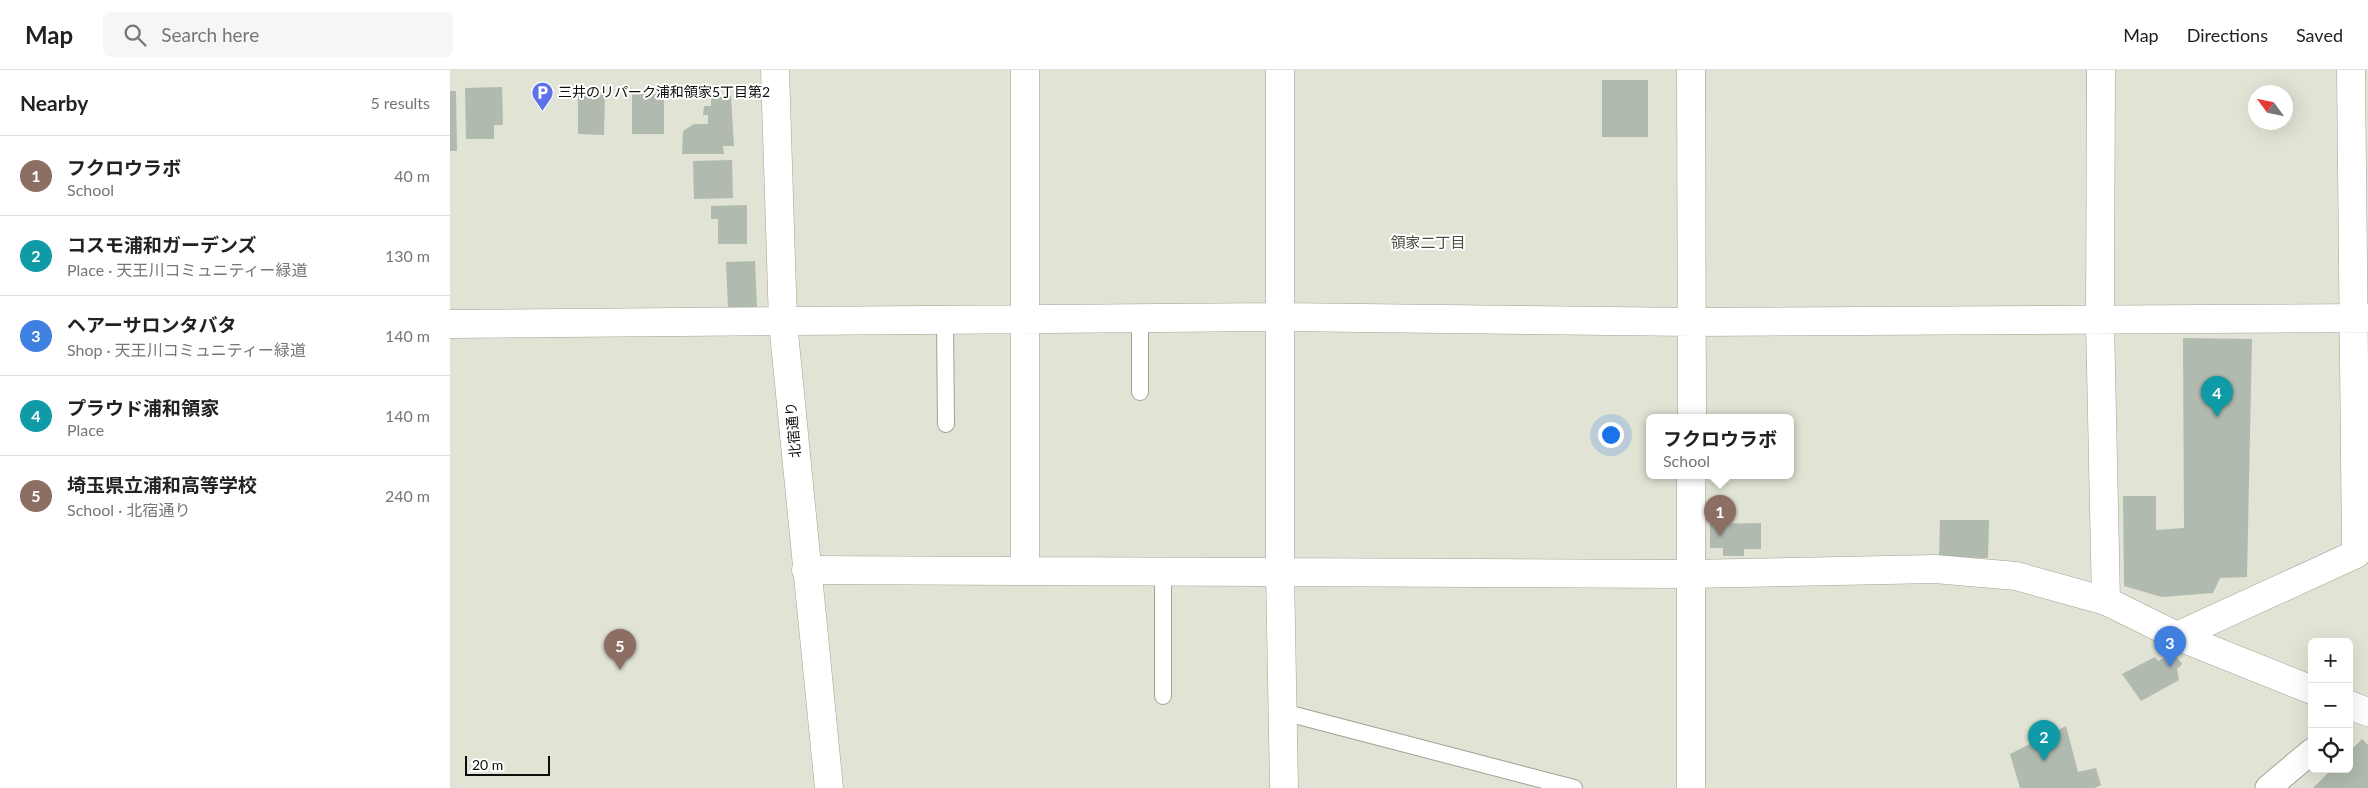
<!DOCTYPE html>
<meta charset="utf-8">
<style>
body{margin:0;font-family:Lato,"Noto Sans JP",sans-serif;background:#f6f6f6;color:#222}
.controls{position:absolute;right:15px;bottom:15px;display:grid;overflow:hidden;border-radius:8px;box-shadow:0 5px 20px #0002}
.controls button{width:45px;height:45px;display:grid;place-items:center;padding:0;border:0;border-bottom:1px solid #e0e0e0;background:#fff;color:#222;font:25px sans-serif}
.compass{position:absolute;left:1798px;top:15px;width:45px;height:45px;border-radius:50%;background:#fff;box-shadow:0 5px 20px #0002;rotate:303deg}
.scale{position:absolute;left:15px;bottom:12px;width:85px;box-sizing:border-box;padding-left:5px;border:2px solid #0d0d09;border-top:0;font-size:14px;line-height:18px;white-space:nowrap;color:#0d0d09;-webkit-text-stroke:4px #fff;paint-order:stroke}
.you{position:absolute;left:1160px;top:364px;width:18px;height:18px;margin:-12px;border:4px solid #fff;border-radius:50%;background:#1a73e8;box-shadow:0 0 0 8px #1a73e833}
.badge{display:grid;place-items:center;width:32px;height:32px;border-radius:50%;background:#2563eb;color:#fff;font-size:16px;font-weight:700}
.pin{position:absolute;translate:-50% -41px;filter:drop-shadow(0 1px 2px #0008)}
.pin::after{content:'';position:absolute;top:26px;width:18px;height:15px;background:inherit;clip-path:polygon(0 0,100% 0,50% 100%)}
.popup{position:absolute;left:1196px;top:344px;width:148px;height:65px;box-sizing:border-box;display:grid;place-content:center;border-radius:8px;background:#fff;filter:drop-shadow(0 1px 4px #0005);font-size:16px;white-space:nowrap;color:#767676}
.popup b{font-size:19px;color:#222}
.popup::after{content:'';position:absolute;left:50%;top:100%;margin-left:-10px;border:10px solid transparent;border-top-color:#fff}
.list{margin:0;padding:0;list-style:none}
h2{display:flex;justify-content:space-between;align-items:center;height:65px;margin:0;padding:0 20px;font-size:21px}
h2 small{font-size:16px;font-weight:400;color:#767676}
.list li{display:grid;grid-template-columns:32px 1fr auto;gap:15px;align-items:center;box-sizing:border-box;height:80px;padding:0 20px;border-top:1px solid #e0e0e0}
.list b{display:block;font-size:19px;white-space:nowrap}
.list p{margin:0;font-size:16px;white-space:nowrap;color:#767676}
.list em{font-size:16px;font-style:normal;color:#767676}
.icon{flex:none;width:28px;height:28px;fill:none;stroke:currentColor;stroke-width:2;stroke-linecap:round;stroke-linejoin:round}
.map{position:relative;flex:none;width:1918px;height:718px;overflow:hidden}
header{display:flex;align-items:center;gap:30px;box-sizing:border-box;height:70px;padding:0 25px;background:#fff;border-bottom:1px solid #e0e0e0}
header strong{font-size:24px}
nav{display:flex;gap:28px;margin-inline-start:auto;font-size:18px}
.search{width:350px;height:45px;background:#f6f6f6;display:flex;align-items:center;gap:12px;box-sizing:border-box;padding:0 18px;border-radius:8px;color:#767676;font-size:19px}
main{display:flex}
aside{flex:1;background:#fff}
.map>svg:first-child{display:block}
.building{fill:#b0baaf}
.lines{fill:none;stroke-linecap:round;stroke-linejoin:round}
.service-casing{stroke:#a1a295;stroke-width:18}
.pedestrian-casing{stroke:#a1a295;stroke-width:27}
.minor-casing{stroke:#a1a295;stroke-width:29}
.tertiary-casing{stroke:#a1a295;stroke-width:29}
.service{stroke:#fff;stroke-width:16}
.pedestrian{stroke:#fff;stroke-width:25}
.minor{stroke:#fff;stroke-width:28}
.tertiary{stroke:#fff;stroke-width:28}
.labels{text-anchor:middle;stroke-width:4;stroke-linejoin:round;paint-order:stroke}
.poi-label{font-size:14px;fill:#0d0d09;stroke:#fff;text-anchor:start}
.street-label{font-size:14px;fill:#0d0d09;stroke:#fff}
.neighbourhood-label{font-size:15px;fill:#4b4c40;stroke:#fff}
</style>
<header>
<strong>Map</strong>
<div class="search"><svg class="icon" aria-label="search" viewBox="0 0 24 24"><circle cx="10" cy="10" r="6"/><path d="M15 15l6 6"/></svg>Search here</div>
<nav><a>Map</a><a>Directions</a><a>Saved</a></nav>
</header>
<main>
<aside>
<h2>Nearby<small>5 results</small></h2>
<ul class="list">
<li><span class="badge" style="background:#8d6e63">1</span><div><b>フクロウラボ</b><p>School</p></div><em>40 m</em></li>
<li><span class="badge" style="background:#0f9aa8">2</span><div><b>コスモ浦和ガーデンズ</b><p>Place · 天王川コミュニティー緑道</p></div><em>130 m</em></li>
<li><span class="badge" style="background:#3f7fe0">3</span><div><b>ヘアーサロンタバタ</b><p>Shop · 天王川コミュニティー緑道</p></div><em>140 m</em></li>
<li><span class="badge" style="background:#0f9aa8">4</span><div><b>プラウド浦和領家</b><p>Place</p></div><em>140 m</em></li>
<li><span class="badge" style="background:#8d6e63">5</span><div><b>埼玉県立浦和高等学校</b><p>School · 北宿通り</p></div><em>240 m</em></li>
</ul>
</aside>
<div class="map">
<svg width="1918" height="718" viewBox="0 0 1918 718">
<rect width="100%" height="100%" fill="#e1e3d5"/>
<path class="building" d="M 1152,10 L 1198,10 L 1198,67 L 1152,67 Z
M 52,17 L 53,55 L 44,55 L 44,69 L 16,69 L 15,18 Z
M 0,21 L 6,21 L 7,81 L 0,81 Z
M 128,22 L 155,22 L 154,65 L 128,64 Z
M 182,24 L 214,24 L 214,64 L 182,64 Z
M 281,26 L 284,76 L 273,76 L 274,84 L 232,84 L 233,61 L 244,54 L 258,54 L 258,45 L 253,45 L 254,36 L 261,36 L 261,27 Z
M 282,90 L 283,128 L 244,129 L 243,91 Z
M 297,135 L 297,174 L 268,174 L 268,149 L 261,149 L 261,136 Z
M 305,191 L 307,237 L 278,238 L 276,192 Z
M 1733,268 L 1802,269 L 1797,507 L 1770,508 L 1763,523 L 1712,527 L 1674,516 L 1673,426 L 1706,426 L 1706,460 L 1734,458 Z
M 1490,450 L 1539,450 L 1538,488 L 1489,487 Z
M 1311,453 L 1311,479 L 1294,479 L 1294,486 L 1273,486 L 1273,478 L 1260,478 L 1260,454 Z
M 1724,583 L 1732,594 L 1727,599 L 1729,610 L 1691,631 L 1672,604 L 1705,587 L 1708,591 Z
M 1616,656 L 1628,702 L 1646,698 L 1651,715 L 1645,718 L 1570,718 L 1560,684 Z
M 1912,669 L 1918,675 L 1918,718 L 1863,718 L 1882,699 L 1899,699 L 1899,682 Z"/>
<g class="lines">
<defs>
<path id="service" d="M 690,249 L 690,322
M 495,251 L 496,354
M 713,502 L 713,626
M 833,642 L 1124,718"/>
<path id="pedestrian" d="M 1818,718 L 1862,681"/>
<path id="minor" d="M 575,0 L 575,501
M 830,0 L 830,502 L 834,718
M 1241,0 L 1242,347
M 1651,0 L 1650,251 L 1656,531
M 0,254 L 831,247 L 1243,252 L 1918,248
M 356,500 L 1240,504 L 1485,499 L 1566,506 L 1656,531 L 1727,566 L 1862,620
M 1727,566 L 1906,484 L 1901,0
M 1899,635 L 1918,642
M 1241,718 L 1241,405"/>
<path id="tertiary" d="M 325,0 L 333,253 L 379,718"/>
</defs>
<use href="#service" class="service-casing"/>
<use href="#pedestrian" class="pedestrian-casing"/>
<use href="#minor" class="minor-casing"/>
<use href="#tertiary" class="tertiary-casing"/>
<use href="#service" class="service"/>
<use href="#pedestrian" class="pedestrian"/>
<use href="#minor" class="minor"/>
<use href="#tertiary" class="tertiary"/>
</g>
<defs>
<symbol id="parking-pin" viewBox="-11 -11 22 30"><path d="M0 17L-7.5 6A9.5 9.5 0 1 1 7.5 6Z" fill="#5d72e9" stroke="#fff"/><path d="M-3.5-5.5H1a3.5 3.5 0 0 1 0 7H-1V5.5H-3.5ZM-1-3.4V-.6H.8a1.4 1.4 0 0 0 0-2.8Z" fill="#fff"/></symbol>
</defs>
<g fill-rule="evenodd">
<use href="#parking-pin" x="80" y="10" width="25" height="34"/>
</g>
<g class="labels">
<g class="poi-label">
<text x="108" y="27">三井のリパーク浦和領家5丁目第2</text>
</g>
<g class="street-label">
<text transform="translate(343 360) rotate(-95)" y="5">北宿通り</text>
</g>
<g class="neighbourhood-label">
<text x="978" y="178">領家二丁目</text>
</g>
</g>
</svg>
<div class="controls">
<button>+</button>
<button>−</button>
<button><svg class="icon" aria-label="locate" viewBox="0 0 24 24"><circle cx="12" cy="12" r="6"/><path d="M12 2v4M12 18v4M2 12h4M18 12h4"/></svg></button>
</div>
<svg class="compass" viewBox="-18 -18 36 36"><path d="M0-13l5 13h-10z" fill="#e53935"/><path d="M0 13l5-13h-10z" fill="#767676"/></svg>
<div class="scale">20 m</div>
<div class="you"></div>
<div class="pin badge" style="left:1270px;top:466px;background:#8d6e63">1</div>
<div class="popup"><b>フクロウラボ</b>School</div>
<div class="pin badge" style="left:1594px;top:691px;background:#0f9aa8">2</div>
<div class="pin badge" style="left:1720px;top:597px;background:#3f7fe0">3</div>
<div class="pin badge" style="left:1767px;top:347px;background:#0f9aa8">4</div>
<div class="pin badge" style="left:170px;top:600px;background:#8d6e63">5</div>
</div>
</main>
